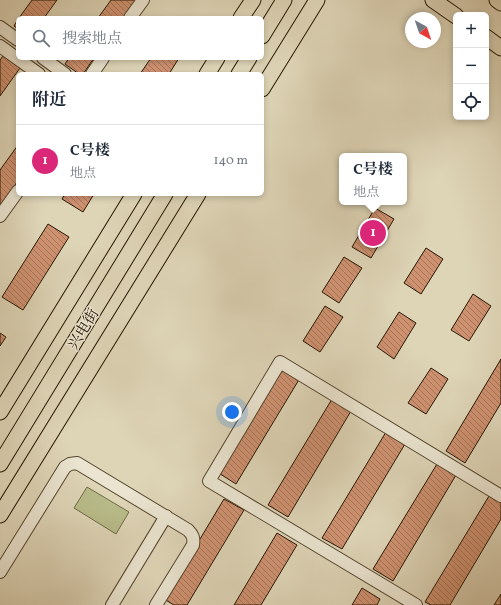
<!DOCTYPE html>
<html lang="zh">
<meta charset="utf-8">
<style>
body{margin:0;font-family:Vollkorn,"Noto Serif SC",serif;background:#f2f2f3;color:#1f2937}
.controls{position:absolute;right:12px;top:12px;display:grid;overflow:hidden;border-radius:6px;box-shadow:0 2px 6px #0003}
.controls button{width:36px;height:36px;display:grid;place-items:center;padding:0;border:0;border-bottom:1px solid #e0e1e3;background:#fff;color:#1f2937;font:20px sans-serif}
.compass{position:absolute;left:405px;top:12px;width:36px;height:36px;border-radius:50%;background:#fff;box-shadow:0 2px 6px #0003;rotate:140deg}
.you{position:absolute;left:232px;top:412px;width:14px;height:14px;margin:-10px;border:3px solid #fff;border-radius:50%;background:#1a73e8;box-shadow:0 0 0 6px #1a73e833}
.badge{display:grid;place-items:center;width:26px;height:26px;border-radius:50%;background:#db2777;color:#fff;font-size:13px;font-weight:700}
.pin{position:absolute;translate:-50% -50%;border:2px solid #fff;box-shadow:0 1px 4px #0006}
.popup{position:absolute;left:339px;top:153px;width:68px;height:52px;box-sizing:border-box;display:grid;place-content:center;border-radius:6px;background:#fff;filter:drop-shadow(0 1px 3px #0005);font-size:13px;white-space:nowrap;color:#747a83}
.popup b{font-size:15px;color:#1f2937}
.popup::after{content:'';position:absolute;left:50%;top:100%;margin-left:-8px;border:8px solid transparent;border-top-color:#fff}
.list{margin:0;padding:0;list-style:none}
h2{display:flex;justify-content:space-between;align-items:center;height:52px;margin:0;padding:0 16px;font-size:17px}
h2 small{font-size:13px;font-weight:400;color:#747a83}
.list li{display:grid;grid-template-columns:26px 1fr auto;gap:12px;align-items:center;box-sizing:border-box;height:72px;padding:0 16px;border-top:1px solid #e0e1e3}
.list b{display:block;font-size:15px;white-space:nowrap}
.list p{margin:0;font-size:13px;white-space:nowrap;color:#747a83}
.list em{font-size:13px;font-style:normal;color:#747a83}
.icon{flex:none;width:22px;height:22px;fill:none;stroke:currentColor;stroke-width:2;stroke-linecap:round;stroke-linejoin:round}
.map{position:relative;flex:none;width:501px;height:605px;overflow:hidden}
.search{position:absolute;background:#fff;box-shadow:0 2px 6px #0003;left:16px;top:16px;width:248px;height:44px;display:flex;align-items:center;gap:10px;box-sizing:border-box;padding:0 14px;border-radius:6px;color:#747a83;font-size:15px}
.panel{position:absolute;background:#fff;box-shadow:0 2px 6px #0003;left:16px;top:72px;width:248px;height:124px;border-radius:6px}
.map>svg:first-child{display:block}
.grass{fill:#b8bc8a;stroke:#706946}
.building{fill:url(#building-back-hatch);stroke:#271601}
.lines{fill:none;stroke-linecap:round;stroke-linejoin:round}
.minor-casing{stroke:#55462e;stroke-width:14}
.major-casing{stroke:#271601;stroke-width:17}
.minor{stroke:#eae4d0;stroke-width:12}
.major{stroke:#ded5b7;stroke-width:15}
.labels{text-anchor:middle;stroke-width:3;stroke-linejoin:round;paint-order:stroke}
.street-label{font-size:15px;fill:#271601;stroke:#eae4d0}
</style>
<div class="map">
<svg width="501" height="605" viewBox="0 0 501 605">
<defs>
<pattern id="building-back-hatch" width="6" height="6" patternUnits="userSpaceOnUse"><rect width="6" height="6" fill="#cf9271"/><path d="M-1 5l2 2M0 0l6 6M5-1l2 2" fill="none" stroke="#a8765a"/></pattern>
</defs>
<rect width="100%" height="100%" fill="#ded5b7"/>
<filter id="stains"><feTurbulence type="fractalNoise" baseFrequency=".005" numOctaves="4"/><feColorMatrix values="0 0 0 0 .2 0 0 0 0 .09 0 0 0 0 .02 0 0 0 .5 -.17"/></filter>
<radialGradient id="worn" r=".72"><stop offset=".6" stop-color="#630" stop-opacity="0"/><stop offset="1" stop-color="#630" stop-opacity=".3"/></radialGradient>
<path class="grass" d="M 87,487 L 129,512 L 116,534 L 74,508 Z"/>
<path class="building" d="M 32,0 L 57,0 L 44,18 L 19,18 Z
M 111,0 L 136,0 L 123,18 L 98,18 Z
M 18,19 L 18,29 L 14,26 Z
M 3,56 L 20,68 L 0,96 L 0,60 Z
M 69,58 L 94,58 L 83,74 L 79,74 L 65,64 Z
M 151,58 L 179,58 L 169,74 L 140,74 Z
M 18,145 L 18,181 L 0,207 L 0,170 Z
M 65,194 L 94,194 L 83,212 L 62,199 Z
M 375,208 L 394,219 L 371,258 L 352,247 Z
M 48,224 L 69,237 L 23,310 L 2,297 Z
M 426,248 L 443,259 L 421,294 L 404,283 Z
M 344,257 L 362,268 L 339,303 L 322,292 Z
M 473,294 L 491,306 L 469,341 L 451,330 Z
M 325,306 L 343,317 L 320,352 L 303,341 Z
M 399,312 L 416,323 L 394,359 L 377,347 Z
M 0,333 L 6,337 L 0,346 Z
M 501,359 L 501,403 L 465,463 L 446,451 Z
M 280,366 L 300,378 L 236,484 L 217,472 Z
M 431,368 L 448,379 L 426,414 L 408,403 Z
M 332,399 L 351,411 L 288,517 L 268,505 Z
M 386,432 L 405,444 L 342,549 L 322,538 Z
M 437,464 L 456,475 L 393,581 L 373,569 Z
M 489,496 L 501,503 L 501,519 L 450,605 L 431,605 L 425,602 Z
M 224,499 L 244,510 L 187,605 L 174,605 L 164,599 Z
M 277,533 L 297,545 L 261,605 L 234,605 Z
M 362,588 L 380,599 L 377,605 L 352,605 Z
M 501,594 L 501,605 L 494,605 Z"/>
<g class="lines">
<defs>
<path id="minor" d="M 130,18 L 143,0
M 0,27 L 18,40
M 0,46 L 39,74
M 43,58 L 65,74
M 92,74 L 103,58
M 0,216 L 18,191
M 0,572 L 65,467 L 70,464 L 77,463 L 188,530 C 193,535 194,538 193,545 L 156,605
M 112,605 L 166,516
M 416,605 L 209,481 L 280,362 L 501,496"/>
<path id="major" d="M 433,0 L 456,16
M 497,0 L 501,3
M 241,18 L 253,0
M 262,36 L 284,0
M 486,37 L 501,48
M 207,74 L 217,58
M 239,74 L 249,58
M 262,89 L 317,0
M 0,412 L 134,194
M 0,464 L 165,194
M 0,515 L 198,194"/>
</defs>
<use href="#minor" class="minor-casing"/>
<use href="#major" class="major-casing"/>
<use href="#minor" class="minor"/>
<use href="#major" class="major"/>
</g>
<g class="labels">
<g class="street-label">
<text transform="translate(83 329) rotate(-59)" y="5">兴电街</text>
</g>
</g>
<rect width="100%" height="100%" filter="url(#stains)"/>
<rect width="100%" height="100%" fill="url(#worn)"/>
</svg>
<div class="controls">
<button>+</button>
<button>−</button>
<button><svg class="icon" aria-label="locate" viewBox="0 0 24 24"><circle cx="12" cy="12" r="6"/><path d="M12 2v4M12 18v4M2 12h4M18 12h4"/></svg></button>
</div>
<svg class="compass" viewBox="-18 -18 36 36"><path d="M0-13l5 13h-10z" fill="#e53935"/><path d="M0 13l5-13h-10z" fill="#747a83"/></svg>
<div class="you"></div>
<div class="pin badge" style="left:373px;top:233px">1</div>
<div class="popup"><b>C号楼</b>地点</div>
<div class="search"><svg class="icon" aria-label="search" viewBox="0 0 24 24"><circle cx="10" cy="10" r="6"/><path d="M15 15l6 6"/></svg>搜索地点</div>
<section class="panel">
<h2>附近<small></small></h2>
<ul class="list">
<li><span class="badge">1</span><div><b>C号楼</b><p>地点</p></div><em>140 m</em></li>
</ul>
</section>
</div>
